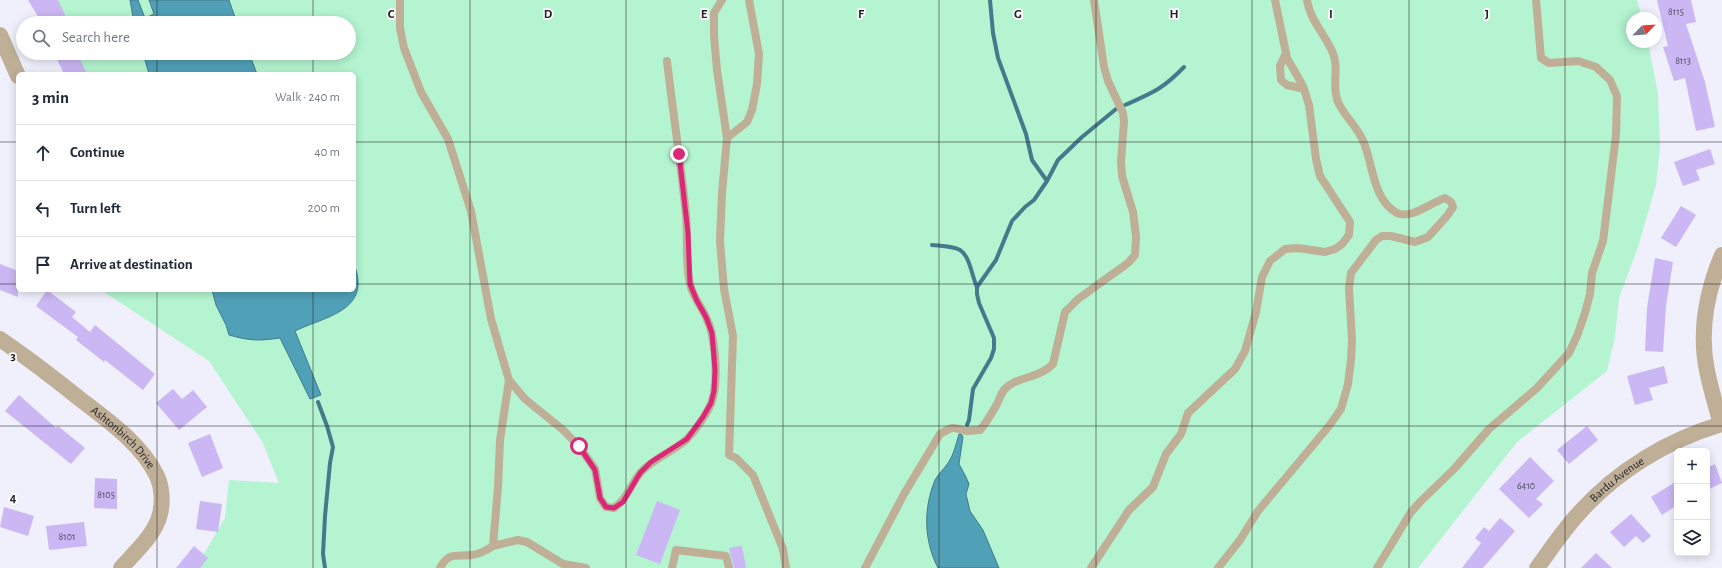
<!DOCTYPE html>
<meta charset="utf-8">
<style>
body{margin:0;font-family:"Alegreya Sans",sans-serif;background:#f6f6f7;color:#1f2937}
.controls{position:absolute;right:12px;bottom:12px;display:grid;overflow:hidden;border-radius:6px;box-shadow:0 2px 10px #0003}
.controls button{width:36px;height:36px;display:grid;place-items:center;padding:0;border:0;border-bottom:1px solid #e0e1e3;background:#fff;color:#1f2937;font:20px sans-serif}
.compass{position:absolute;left:1626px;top:12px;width:36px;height:36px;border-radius:50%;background:#fff;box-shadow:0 2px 10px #0003;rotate:65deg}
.stop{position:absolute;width:12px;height:12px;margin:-9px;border:3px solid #db2777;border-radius:50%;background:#fff}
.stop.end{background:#db2777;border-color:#fff;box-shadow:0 1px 4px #0008}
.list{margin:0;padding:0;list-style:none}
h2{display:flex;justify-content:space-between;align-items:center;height:52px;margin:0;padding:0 16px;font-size:17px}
h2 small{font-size:13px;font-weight:400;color:#747a83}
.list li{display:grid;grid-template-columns:26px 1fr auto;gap:12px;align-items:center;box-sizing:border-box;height:56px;padding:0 16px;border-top:1px solid #e0e1e3}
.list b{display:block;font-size:15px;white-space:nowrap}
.list em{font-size:13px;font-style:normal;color:#747a83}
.icon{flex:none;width:22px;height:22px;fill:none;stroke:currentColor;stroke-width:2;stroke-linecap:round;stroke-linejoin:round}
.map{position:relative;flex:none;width:1722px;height:568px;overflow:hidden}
.search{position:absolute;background:#fff;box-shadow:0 2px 10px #0003;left:16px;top:16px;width:340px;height:44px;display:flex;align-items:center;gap:10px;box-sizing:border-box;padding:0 14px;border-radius:22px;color:#747a83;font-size:15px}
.panel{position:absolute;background:#fff;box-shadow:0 2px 10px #0003;left:16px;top:72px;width:340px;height:220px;border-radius:6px}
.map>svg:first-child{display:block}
.green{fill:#b4f4d0}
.water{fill:#50a0b7;stroke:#437b8c}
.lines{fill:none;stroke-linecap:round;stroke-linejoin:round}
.stream{stroke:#437b8c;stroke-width:4}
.building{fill:#cbb7f3}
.service{stroke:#bfaf97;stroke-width:8}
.minor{stroke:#bfaf97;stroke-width:16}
.route{stroke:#db2777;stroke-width:5}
.grid{fill:none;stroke:#242428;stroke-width:1;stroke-opacity:0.55}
.labels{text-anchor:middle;stroke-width:3.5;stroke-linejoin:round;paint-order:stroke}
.number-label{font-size:10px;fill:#4e495b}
.street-label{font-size:12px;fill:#242428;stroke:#fff}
.grid-label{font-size:13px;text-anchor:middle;font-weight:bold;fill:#242428;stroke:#fff;stroke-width:3.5;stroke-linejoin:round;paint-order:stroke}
</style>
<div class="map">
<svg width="1722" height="568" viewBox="0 0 1722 568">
<rect width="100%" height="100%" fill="#eff0fc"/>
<path class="green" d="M 46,0 L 1637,0 L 1642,18 L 1632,18 L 1632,42 L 1648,42 L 1658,94 L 1660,147 L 1656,185 L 1638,247 L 1619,298 L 1615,337 L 1607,371 L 1517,442 L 1418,568 L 199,568 L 201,559 L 225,518 L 229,480 L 279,483 L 263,443 L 209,361 L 101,290 L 354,290 L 354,74 L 72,74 L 59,53 L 349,53 L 349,23 L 54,23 Z"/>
<path class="water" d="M 130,0 L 138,0 L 145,18 L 154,14 L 149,0 L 229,0 L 237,23 L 134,23 Z
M 143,53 L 249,53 L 257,74 L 149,74 Z
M 354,264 C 372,311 326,316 295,331 L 321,395 L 310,399 L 280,338 C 259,341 250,341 229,335 L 226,325 L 216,305 L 212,290 L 354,290 Z
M 959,434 L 961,434 L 963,437 L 959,464 L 966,477 L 969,484 L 966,494 L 970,511 L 983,530 L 999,568 L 938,568 C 924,541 923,509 935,480 C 939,473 944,469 948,463 C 954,454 956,444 959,434 Z"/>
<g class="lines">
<path class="stream" d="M 990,0 L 993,33 L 998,58 L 1026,134 L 1032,160 L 1047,181
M 1125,105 C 1152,93 1163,89 1184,67
M 932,245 C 941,246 952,246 960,250 C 970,256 972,277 977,287
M 318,402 L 327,426 L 333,447 L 330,463 L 325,516 L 323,554 L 325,568
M 967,425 L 969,420 L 973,389 L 991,358 L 994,349 L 994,338 L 979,303 L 977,294 L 977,287 L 996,260 L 1012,221 L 1025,207 L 1034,200 L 1047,181 L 1058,160 L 1082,137 L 1116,109"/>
</g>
<path class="building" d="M 28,0 L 58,0 L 69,23 L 42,23 Z
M 1657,0 L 1691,0 L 1696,22 L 1686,24 L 1705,82 L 1715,127 L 1696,131 L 1685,78 L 1674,81 L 1663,47 L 1668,46 Z
M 54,53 L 77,53 L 87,74 L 64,74 Z
M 1710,149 L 1715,164 L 1696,170 L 1700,180 L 1683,186 L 1674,162 Z
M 1681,206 L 1696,215 L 1676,247 L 1661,238 Z
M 1655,258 L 1673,262 L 1666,306 L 1663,352 L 1645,351 L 1647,308 Z
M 0,264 L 18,271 L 18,297 L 0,290 Z
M 47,290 L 76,312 L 72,317 L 90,332 L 95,325 L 155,374 L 143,390 L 105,360 L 104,362 L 76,340 L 78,337 L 36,306 Z
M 1664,366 L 1668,383 L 1649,388 L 1653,400 L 1635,405 L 1627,376 Z
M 173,389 L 182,399 L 193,390 L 207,407 L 179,430 L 156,403 Z
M 19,395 L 56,428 L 58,426 L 85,448 L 71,464 L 5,411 Z
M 1587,426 L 1598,440 L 1569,464 L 1557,450 Z
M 210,434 L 223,468 L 202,477 L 188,443 Z
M 1530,457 L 1554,481 L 1536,499 L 1543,504 L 1529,518 L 1499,489 Z
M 1715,464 L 1722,483 L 1707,490 L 1707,468 Z
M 95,478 L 117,479 L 117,509 L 94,508 Z
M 1677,481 L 1677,505 L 1662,515 L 1651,497 Z
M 200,501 L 222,504 L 218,532 L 196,529 Z
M 657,501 L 680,510 L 660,564 L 636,555 Z
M 4,507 L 34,516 L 28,536 L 0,527 Z
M 1631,514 L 1651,536 L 1643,543 L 1636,536 L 1624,547 L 1610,532 Z
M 1500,518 L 1515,531 L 1483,568 L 1462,568 L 1481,543 L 1475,538 L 1484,527 L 1489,531 Z
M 84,522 L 87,546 L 49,550 L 46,526 Z
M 194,546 L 208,558 L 200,568 L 176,568 Z
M 739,546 L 742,546 L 746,568 L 734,568 L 729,548 Z
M 1596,553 L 1612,568 L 1581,568 Z"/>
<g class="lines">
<path class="service" d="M 400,0 L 400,28 L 404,48 L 421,92 L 448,139 L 471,211 L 491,319 L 509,380 L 500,440 L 498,487 L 493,546 C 487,550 480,554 472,555 C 456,557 449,551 440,568
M 722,0 L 714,13 L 714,36 L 717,70 L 727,138 L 722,193 L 720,241 L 724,289 L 733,336 L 729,455 L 736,458 L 753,475 L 783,549 L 786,568
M 1286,53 L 1280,66 L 1281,80 L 1287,85 L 1300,88 L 1303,86
M 727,138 L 747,122 L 752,110 L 757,84 L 759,54 L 749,0
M 509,380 L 525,399 L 562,429 L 579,446 L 595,469 L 600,498 L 606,507 L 614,508 C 628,498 630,485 641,472 C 654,458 673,452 687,439 C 696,430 706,415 711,404 C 719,383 716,337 706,317 C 701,306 693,297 690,284 C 685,263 688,237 686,215 C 681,164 673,113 667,61
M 493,546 L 518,540 L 527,542 L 563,564 L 586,568
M 672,568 L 676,550 L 726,556 L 729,568
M 865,568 L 904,494 L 940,434 C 955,425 952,428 967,431 C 971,431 976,430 980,430 C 987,422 992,413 997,404 C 999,400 1001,394 1004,390 C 1016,376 1039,379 1053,364 L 1065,312 L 1078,299 L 1128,263 L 1135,255 L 1136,236 L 1133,212 L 1122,176 L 1121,162 L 1124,122 L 1123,113 L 1108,81 L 1104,67 L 1094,0
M 1091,568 L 1129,510 L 1153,487 L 1166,454 L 1181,434 L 1188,413 L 1235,369 L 1245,351 L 1256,312 L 1262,277 L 1270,261 L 1285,249 L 1298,248 L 1325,252 L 1335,249 L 1342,244 L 1349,235 L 1350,222 L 1320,176 L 1316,159 L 1309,105 L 1303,86 L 1287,58 L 1275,0
M 1218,568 L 1240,540 L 1258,511 L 1329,426 L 1341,409 L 1348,384 L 1351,360 L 1352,340 L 1349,288 L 1351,273 L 1376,240 L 1382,236 L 1391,236 L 1415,242 L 1428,237 L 1447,216 L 1453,207 L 1451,202 L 1445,198 C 1432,202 1410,220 1397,213 C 1373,200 1373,165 1364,143 C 1358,127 1344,116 1338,102 C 1331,86 1340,67 1332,51 C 1324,33 1310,20 1307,0
M 1377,568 L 1411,512 L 1420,502 L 1455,468 L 1489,429 L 1537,388 L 1569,353 L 1577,336 L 1585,313 L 1590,294 L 1592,273 L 1603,241 L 1616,135 L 1617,96 L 1610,80 L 1596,67 L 1578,61 L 1549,63 L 1541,58 L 1536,0"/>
<g class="minor">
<path d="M 0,35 L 18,76"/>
<path id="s1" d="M 0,339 C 28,358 54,378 80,399 C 107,420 141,443 157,476 C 162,487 163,502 160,514 C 155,535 135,552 121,568"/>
<path d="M 1721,424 C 1716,407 1711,389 1707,371 C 1699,332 1707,291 1722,255"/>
<path id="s2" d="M 1537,568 C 1551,549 1564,529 1580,512 C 1618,470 1668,440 1722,424"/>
</g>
</g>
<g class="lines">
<path class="route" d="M 579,446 L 595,470 L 600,498 L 606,507 L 614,508 L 623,502 L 640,473 L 651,462 L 687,439 L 703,417 L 711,403 L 714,391 L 715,370 L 712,333 L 706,317 L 697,301 L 690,284 L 688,233 L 679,154"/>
</g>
<path class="grid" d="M 157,0 L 157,23M 313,0 L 313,23M 470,0 L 470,568M 626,0 L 626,568M 783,0 L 783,568M 939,0 L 939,568M 1096,0 L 1096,568M 1252,0 L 1252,568M 1409,0 L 1409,568M 1565,0 L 1565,568M 157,53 L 157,74M 313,53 L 313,74M 0,142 L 18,142M 354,142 L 1722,142M 0,284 L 18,284M 354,284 L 1722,284M 157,290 L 157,568M 313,290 L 313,568M 0,426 L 1722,426"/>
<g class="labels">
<g class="number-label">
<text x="1676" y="15">8115</text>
<text x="1683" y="64">8113</text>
<text x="1526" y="489">6410</text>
<text x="106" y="498">8105</text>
<text x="67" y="540">8101</text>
</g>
<g class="street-label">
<text dy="4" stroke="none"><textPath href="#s1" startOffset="158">Ashtonbirch Drive</textPath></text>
<text dy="4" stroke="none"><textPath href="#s2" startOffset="120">Bardu Avenue</textPath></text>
</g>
</g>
<g class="grid-label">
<text x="391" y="18">C</text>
<text x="548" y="18">D</text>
<text x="704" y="18">E</text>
<text x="861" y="18">F</text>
<text x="1018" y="18">G</text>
<text x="1174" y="18">H</text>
<text x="1331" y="18">I</text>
<text x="1487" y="18">J</text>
<text x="13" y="360">3</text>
<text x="13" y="502">4</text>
</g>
</svg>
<div class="controls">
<button>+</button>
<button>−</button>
<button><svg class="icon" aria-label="layers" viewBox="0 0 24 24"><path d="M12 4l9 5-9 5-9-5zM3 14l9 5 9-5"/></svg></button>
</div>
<svg class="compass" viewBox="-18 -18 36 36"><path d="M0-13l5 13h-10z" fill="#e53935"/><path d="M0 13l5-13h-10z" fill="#747a83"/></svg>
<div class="stop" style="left:579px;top:446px"></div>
<div class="stop end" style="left:679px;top:154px"></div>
<div class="search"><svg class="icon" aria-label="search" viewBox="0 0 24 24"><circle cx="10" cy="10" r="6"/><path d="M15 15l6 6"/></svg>Search here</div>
<section class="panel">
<h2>3 min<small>Walk · 240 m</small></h2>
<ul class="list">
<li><svg class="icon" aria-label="ahead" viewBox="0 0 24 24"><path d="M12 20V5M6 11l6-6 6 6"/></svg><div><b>Continue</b></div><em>40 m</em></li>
<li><svg class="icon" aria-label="left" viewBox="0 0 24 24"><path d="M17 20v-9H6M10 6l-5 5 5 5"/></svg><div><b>Turn left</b></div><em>200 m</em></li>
<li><svg class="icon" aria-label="arrive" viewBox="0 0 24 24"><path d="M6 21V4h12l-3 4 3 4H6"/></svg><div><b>Arrive at destination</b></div></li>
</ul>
</section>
</div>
